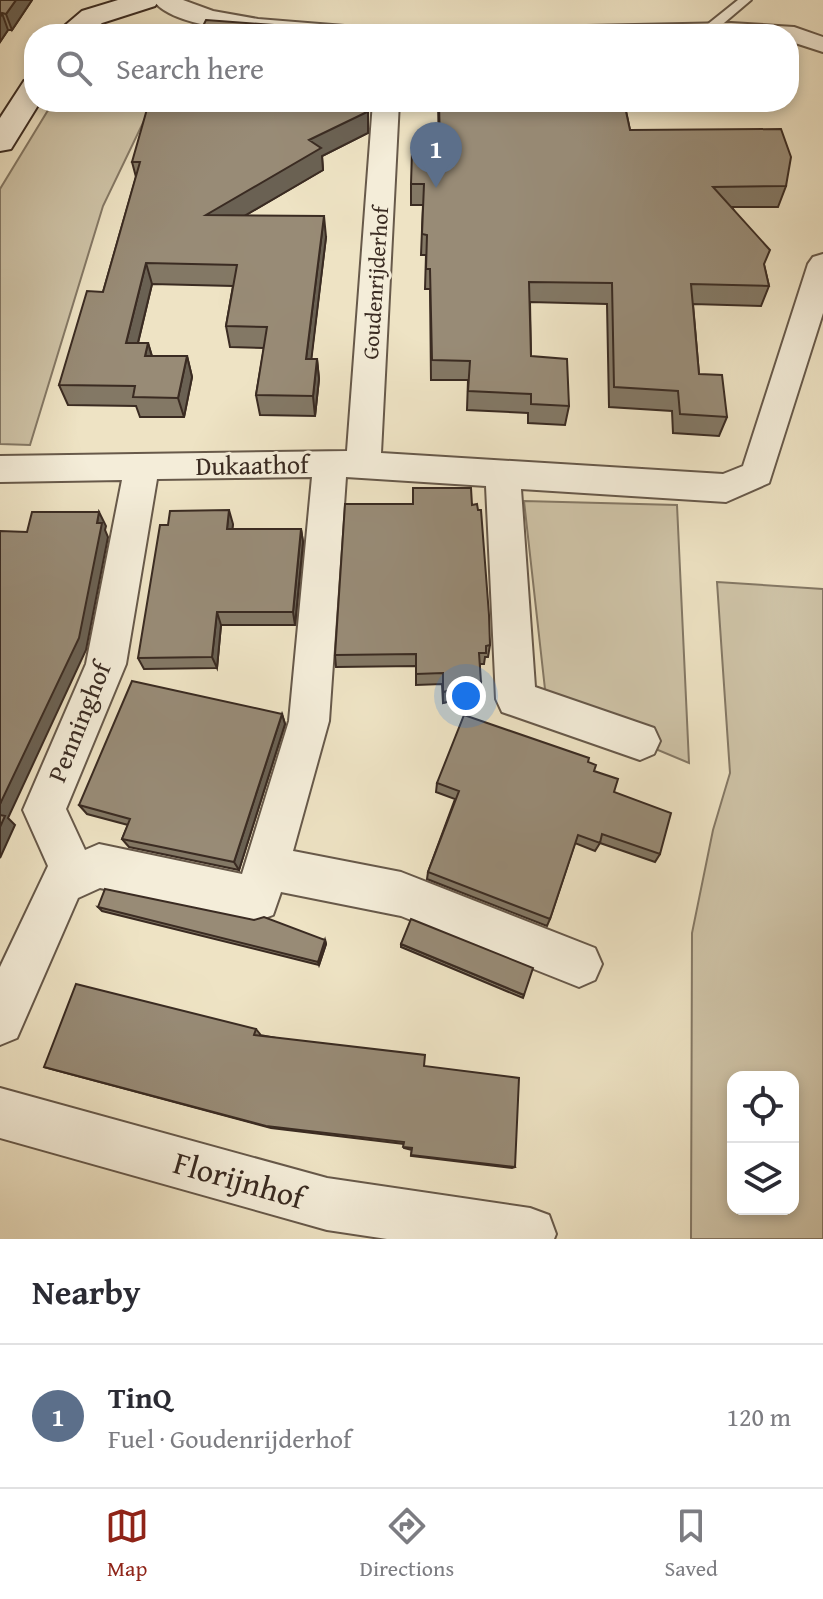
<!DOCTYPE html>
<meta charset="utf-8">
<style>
body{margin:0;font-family:"Gentium Book Plus",serif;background:#f2f2f3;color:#2b2b33}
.controls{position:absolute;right:24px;bottom:24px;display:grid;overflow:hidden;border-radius:16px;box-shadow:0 4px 12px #0003}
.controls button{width:72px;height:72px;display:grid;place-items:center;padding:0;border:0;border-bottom:2px solid #e1e1e2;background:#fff;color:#2b2b33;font:40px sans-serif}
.you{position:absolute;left:466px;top:696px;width:28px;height:28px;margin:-20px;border:6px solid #fff;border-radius:50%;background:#1a73e8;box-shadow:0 0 0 12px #1a73e833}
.badge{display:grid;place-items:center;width:52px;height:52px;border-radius:50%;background:#8f2418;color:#fff;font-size:26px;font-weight:700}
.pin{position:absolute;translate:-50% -66px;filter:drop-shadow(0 2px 4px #0008)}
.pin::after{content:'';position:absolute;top:42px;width:28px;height:24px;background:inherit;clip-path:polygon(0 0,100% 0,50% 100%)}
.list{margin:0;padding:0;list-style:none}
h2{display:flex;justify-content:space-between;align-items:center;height:104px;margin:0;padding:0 32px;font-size:34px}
h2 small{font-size:26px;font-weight:400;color:#7c7c81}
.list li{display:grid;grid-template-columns:52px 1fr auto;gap:24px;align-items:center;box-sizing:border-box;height:144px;padding:0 32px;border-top:2px solid #e1e1e2}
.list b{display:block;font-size:30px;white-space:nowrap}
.list p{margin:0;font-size:26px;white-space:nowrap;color:#7c7c81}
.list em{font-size:26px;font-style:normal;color:#7c7c81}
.icon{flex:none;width:44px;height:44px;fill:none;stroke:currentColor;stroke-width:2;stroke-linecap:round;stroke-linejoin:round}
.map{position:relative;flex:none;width:823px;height:1239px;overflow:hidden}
.search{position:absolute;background:#fff;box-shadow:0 4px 12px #0003;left:24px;right:24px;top:24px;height:88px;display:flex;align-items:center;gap:20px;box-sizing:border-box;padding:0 28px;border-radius:32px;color:#7c7c81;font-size:30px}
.sheet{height:248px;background:#fff}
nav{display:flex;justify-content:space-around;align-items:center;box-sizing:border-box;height:112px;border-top:2px solid #e1e1e2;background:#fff;font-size:22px;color:#7c7c81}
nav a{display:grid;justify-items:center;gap:4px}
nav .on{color:#8f2418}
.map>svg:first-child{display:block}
.green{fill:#cfc4a8;stroke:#847865;stroke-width:2;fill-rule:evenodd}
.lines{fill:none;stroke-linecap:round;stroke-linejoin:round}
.lane-casing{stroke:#67594a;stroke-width:4}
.street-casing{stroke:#67594a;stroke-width:4}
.secondary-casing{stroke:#3a2b22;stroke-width:4}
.lane{fill:#f4edd9;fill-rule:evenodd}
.street{fill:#f4edd9;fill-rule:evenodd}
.secondary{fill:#f4edd9;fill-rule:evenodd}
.wall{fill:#837865;stroke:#3a2b22;stroke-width:2}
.shaded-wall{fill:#6a6153;stroke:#3a2b22;stroke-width:2}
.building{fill:#988b76;stroke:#3a2b22;stroke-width:2}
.labels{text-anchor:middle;stroke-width:6;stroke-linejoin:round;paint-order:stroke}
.far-street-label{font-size:22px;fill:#3a2b22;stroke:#f4edd9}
.street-label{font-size:26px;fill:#3a2b22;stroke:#f4edd9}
.near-street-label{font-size:32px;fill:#3a2b22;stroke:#f4edd9}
</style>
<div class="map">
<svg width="823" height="1239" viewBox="0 0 823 1239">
<rect width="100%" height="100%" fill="#eee3c4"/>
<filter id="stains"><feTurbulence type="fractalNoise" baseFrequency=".0025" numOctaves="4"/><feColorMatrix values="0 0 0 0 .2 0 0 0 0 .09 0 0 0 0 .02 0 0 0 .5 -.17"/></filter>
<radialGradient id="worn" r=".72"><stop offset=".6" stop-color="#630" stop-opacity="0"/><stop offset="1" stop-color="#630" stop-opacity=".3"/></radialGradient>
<path class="green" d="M 53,102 L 153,102 L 103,206 L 30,445 L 0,444 L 0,189 Z
M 524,501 L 677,505 L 689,763 L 555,707 L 546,698 Z
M 717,582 L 823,589 L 823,1239 L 691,1239 L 692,933 L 713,830 L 730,773 ZM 733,1077 L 793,1077 L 793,1209 L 733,1209 Z"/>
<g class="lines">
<defs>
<path id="lane" d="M 738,0 L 751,0 L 711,34 L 703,34 L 703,28 Z"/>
<path id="street" d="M 153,0 L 183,0 L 213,11 L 258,19 L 357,27 L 365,29 L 369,34 C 323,34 181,39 153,0 Z
M 731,23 L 794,27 L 823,37 L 823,52 L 789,41 L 789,34 L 526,34 L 530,29 L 538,27 Z
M 373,102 L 399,102 L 381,453 L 723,474 L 743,466 L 808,264 L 813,257 L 823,254 L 823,313 L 769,483 L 726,502 L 521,489 L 535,687 L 654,728 L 660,741 L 654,754 L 640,760 L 502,712 L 496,699 L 486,486 L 346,477 L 329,721 L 293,851 L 401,872 L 595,948 L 602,964 L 595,980 L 579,987 L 401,916 L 281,892 L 273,915 L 257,921 L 100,888 L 78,898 L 17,1038 L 0,1045 L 0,967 L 48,866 L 23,810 L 86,664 L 122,480 L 0,482 L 0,456 L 347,451 ZM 312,477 L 289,721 L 242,874 L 99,844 L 85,850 L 66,809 L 126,664 L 157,479 Z
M 0,1088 L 327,1178 L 530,1208 L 549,1215 L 556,1234 L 554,1239 L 387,1239 L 327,1230 L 0,1138 Z"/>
<path id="secondary" d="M 118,0 L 159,0 L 155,6 L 102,23 L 87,34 L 55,34 L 82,11 Z
M 34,78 L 34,102 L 40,102 L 11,149 L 0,151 L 0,118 L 24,81 Z"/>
</defs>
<use href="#lane" class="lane-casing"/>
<use href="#street" class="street-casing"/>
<use href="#secondary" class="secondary-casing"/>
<use href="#lane" class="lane"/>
<use href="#street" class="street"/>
<use href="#secondary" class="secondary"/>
</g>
<path class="wall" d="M 0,0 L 32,0 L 12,30 L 8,30 L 0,42 Z
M 368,102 L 368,133 L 322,156 L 323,170 L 246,215 L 326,237 L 311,359 L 317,359 L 319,379 L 315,416 L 260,415 L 256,395 L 264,348 L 230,347 L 226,326 L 233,286 L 152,284 L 138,343 L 148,343 L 152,356 L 187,356 L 192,377 L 184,417 L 140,417 L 136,406 L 68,405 L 59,385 L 103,292 L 136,177 L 132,162 Z
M 438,102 L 624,102 L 630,130 L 786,186 L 778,207 L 732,207 L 764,265 L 769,286 L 761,306 L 693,304 L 699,374 L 727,417 L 719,436 L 673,433 L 672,411 L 609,407 L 607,304 L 530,302 L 531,356 L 569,406 L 565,425 L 528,423 L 528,413 L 467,410 L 468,380 L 431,380 L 430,289 L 425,289 L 426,255 L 421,255 L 423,205 L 411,205 L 411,184 L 439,150 Z
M 472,505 L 490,645 L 488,657 L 485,657 L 484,664 L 480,664 L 479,694 L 443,703 L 442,684 L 416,685 L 416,666 L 336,667 L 335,655 Z
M 233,524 L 232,529 L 301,529 L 303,542 L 295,625 L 221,625 L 217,668 L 144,669 L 138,658 Z
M 282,714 L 285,724 L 239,870 L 129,847 L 122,839 L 128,825 L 87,814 L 79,805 Z
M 588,762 L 594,771 L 614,792 L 660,854 L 655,862 L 600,843 L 595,851 L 575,843 L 550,919 L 547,926 L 427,879 L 428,872 L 455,799 L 436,792 L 437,783 Z
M 98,907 L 325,940 L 326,944 L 319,965 L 102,911 Z
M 401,944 L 524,995 L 523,998 L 401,947 Z
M 256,1029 L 260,1034 L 260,1035 L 424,1066 L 515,1167 L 512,1168 L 411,1156 L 412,1150 L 404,1148 L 404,1144 L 271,1128 L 44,1067 Z"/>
<path class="shaded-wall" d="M 16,0 L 32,0 L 12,30 L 6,14 Z
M 2,13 L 8,30 L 0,42 L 0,17 Z
M 368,102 L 368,133 L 322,156 L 323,170 L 210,236 L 206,215 L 309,140 Z
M 324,216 L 326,237 L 309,379 L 306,359 Z
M 146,263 L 152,284 L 133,363 L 126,343 Z
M 148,343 L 154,364 L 145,356 Z
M 187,356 L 192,377 L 184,417 L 178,398 Z
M 317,359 L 319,379 L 315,416 L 313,396 Z
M 229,510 L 233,524 L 231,542 L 227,529 Z
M 99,512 L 106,526 L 105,530 L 108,537 L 86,650 L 8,818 L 15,825 L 0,858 L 0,804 L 97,523 Z
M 301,529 L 303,542 L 295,625 L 293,612 Z
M 217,612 L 221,625 L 217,668 L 212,657 Z
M 481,682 L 479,694 L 443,703 L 443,692 Z
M 282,714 L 285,724 L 239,870 L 234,862 Z
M 325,940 L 326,944 L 319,965 L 318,962 Z"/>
<path class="building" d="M 0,0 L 16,0 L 6,14 L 2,13 L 0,17 Z
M 206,20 L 273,25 L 270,34 L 199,34 Z
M 149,102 L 368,102 L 367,112 L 309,140 L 321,148 L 206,215 L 324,216 L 306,359 L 317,359 L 313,396 L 256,395 L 267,327 L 226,326 L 237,265 L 146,263 L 126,343 L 148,343 L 145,356 L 187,356 L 178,398 L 133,397 L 135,386 L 59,385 L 87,291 L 103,292 L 140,162 L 132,162 Z
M 439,102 L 624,102 L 630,130 L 781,129 L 791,157 L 786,186 L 713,187 L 770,250 L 764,264 L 769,286 L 691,284 L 699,374 L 722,375 L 727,417 L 680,414 L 678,391 L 614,387 L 612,283 L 529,282 L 531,356 L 567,359 L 569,406 L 531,404 L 531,394 L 468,391 L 470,361 L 432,360 L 430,269 L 426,269 L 427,235 L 422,234 L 424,184 L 411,184 L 412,150 L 440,150 Z
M 413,488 L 471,488 L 472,505 L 477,504 L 478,510 L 481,510 L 489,615 L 490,645 L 486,646 L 486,653 L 479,653 L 481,682 L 443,692 L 443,673 L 416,674 L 416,654 L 335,655 L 345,504 L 413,504 Z
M 229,510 L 227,529 L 301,529 L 293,612 L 217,612 L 212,657 L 138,658 L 160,525 L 168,525 L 170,511 Z
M 32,512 L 99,512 L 97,523 L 102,523 L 79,638 L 0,804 L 0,531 L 27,532 Z
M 132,681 L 282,714 L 234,862 L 122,839 L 130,819 L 79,805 Z
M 464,715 L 589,758 L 588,762 L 596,765 L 594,771 L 618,779 L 614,792 L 671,813 L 660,854 L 602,834 L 600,843 L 578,835 L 550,919 L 428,872 L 459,791 L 437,783 Z
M 0,815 L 5,816 L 0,827 Z
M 105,889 L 254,920 L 264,917 L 325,940 L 318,962 L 98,907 Z
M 411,919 L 533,968 L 524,995 L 401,944 Z
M 76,984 L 256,1029 L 254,1035 L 425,1055 L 424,1066 L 519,1078 L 515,1167 L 411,1155 L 412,1148 L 403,1147 L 404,1142 L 266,1126 L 44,1067 Z"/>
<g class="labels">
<g class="far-street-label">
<text transform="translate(375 283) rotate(-86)" y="8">Goudenrijderhof</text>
</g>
<g class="street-label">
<text transform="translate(252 465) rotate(-1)" y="9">Dukaathof</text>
<text transform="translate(79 722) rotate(-68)" y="9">Penninghof</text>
</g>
<g class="near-street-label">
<text transform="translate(239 1180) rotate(16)" y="11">Florijnhof</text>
</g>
</g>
<rect width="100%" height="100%" filter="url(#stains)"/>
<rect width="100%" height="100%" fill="url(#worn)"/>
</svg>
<div class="controls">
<button><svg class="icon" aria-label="locate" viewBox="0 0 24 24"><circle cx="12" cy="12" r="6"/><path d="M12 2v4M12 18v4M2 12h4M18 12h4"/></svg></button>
<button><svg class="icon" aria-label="layers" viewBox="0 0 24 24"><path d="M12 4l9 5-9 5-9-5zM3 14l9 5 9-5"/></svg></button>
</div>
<div class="you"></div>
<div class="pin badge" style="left:436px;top:188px;background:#5c6f8a">1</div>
<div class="search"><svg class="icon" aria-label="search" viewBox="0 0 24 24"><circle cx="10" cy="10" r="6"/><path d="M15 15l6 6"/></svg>Search here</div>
</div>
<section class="sheet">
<h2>Nearby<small></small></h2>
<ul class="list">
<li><span class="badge" style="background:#5c6f8a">1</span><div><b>TinQ</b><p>Fuel · Goudenrijderhof</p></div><em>120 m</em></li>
</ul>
</section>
<nav>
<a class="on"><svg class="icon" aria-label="map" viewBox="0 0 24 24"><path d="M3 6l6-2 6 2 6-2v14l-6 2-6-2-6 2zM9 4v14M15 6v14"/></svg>Map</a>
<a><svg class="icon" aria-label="directions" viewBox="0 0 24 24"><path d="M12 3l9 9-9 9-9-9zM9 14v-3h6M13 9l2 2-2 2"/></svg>Directions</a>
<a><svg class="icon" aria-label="saved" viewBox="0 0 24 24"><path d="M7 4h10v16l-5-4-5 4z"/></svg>Saved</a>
</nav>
